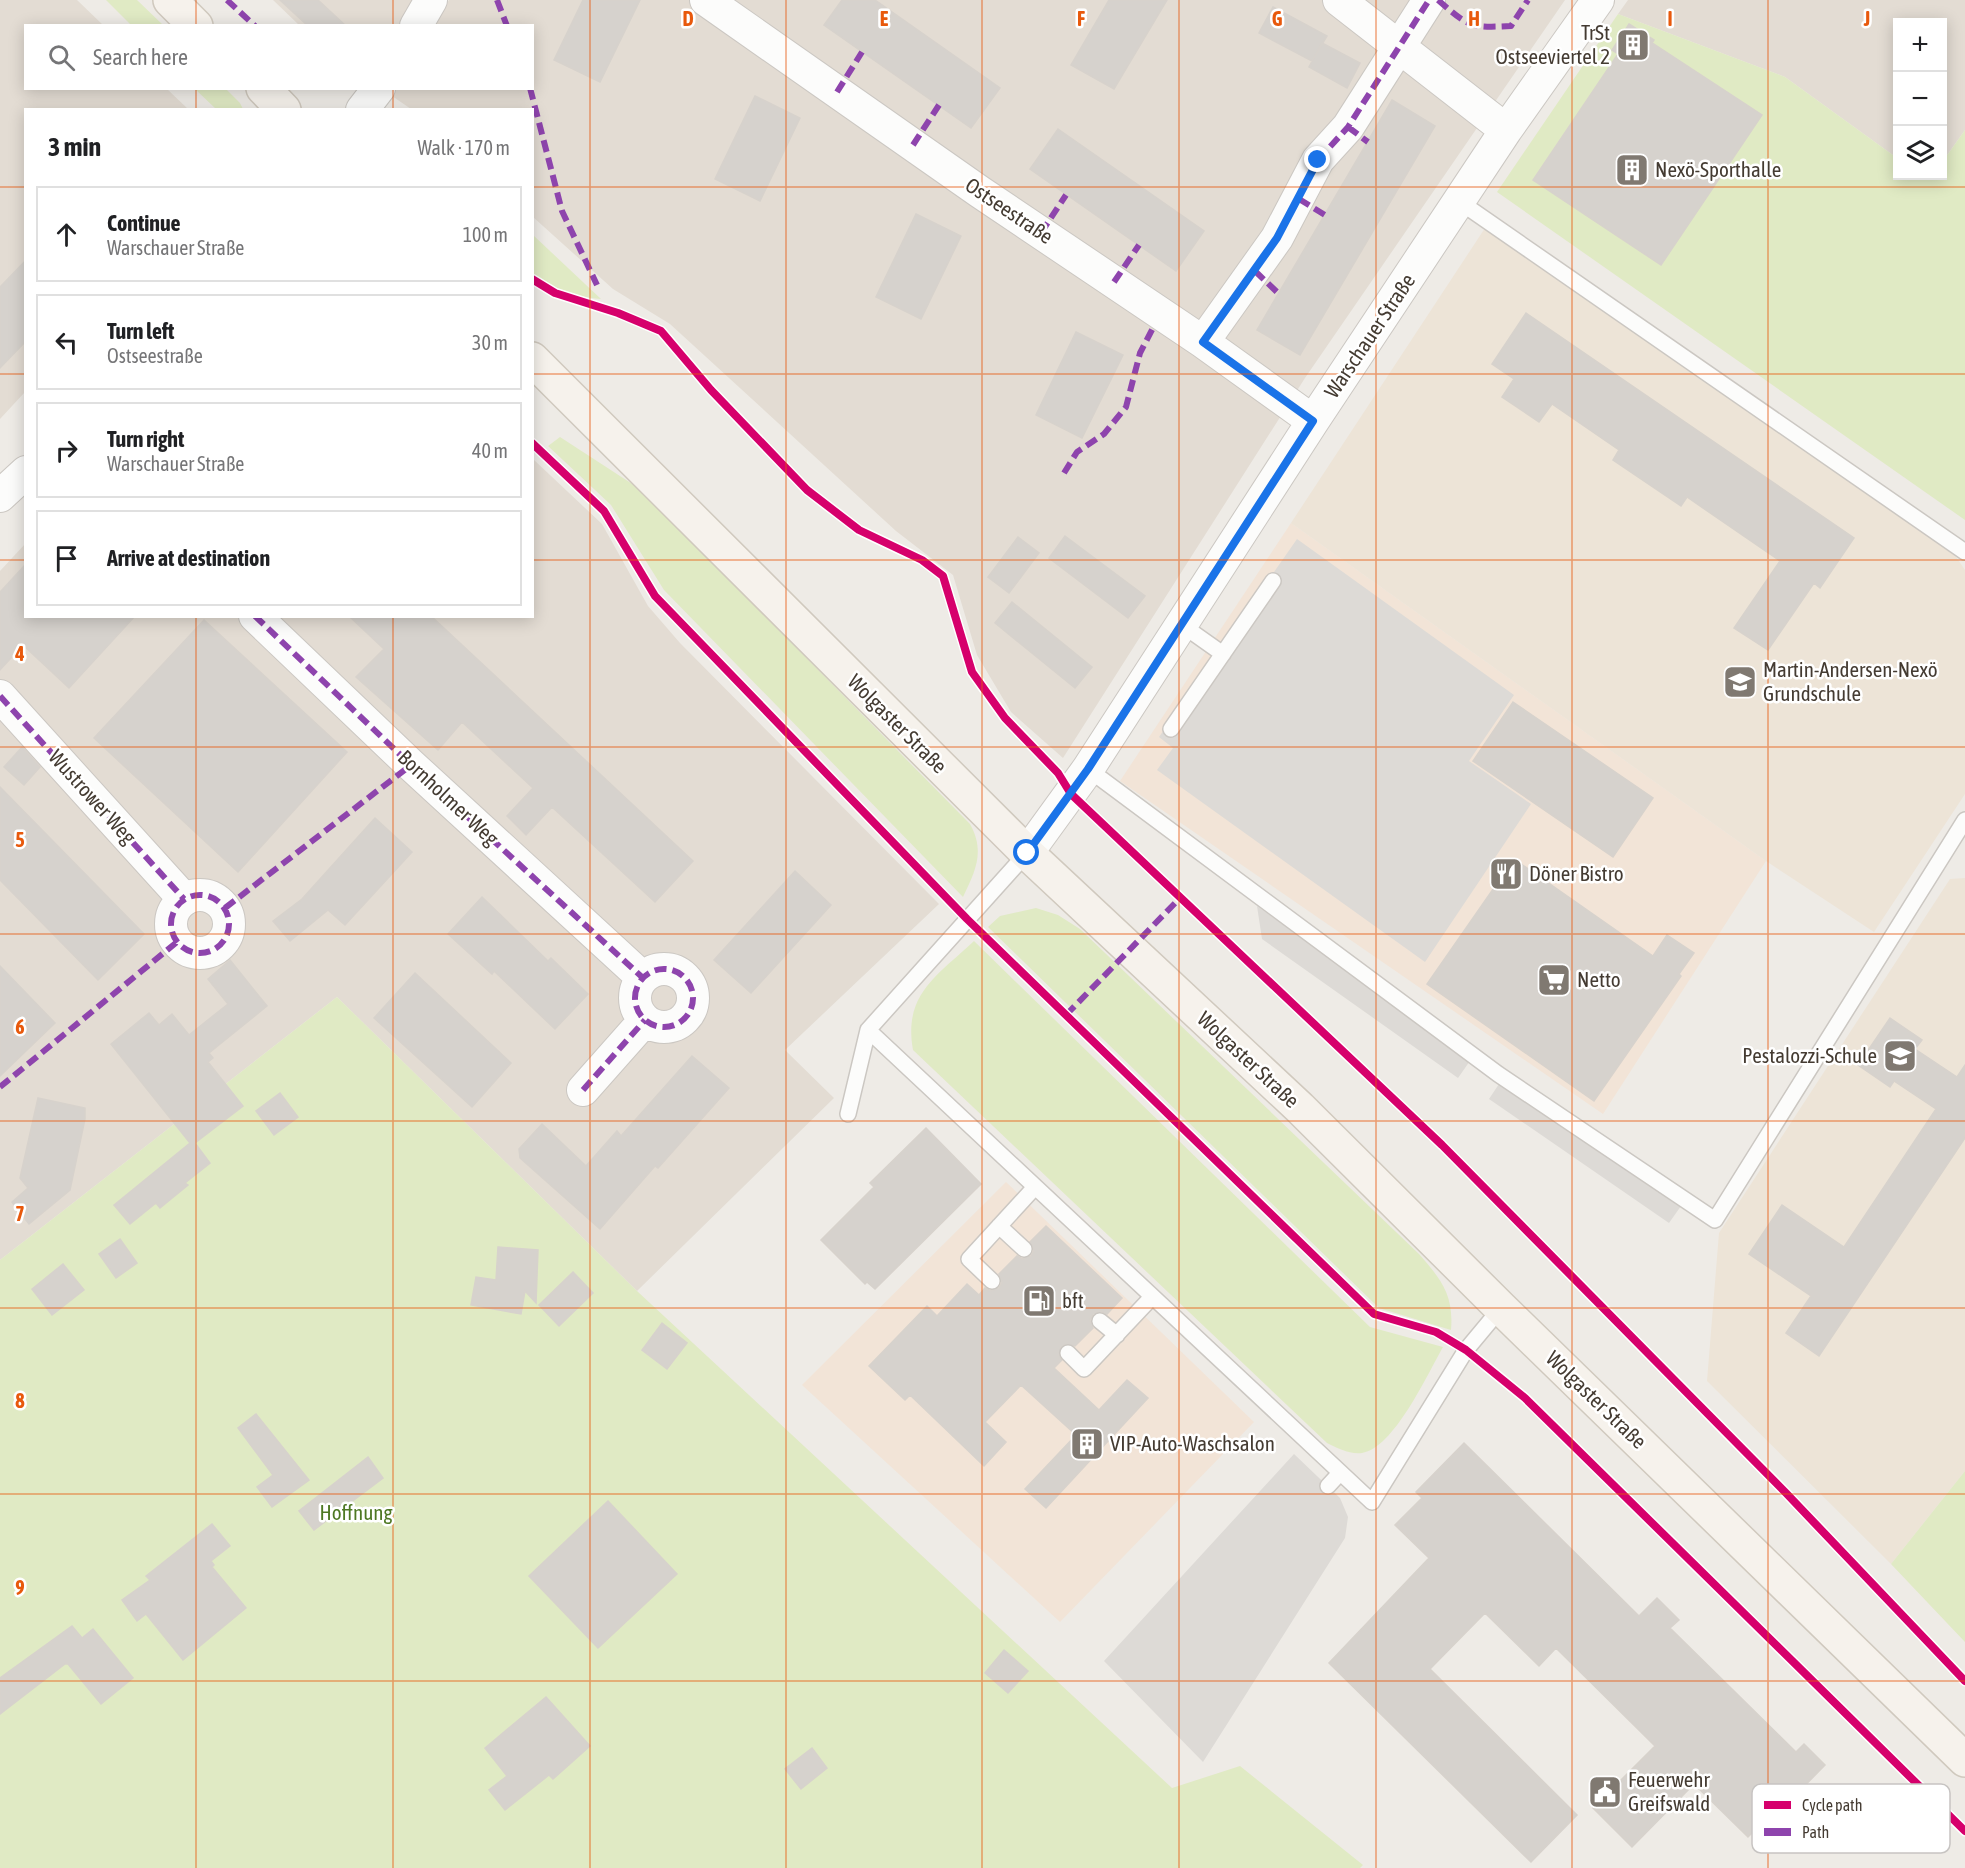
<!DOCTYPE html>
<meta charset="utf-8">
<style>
body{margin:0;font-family:"Asap Condensed",sans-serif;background:#f6f6f6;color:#202124}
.controls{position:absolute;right:18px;top:18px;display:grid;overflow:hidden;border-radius:0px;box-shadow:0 3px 15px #0003}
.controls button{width:54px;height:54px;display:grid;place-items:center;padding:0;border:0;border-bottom:2px solid #e0e0e0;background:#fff;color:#202124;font:30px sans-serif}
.stop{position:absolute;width:18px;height:18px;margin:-14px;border:4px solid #1a73e8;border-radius:50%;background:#fff}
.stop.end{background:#1a73e8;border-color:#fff;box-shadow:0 2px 6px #0008}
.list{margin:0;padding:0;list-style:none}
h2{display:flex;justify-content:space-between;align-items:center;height:78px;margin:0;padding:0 24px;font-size:26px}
h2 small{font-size:20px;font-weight:400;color:#757577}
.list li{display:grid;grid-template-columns:39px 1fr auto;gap:18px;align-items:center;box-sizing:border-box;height:96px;margin:0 12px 12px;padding:0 12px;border:2px solid #e0e0e0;border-radius:0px}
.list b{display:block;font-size:22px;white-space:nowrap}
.list p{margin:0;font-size:20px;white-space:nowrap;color:#757577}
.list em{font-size:20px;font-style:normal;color:#757577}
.icon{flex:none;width:33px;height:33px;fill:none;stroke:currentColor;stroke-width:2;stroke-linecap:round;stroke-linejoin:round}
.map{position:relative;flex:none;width:1965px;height:1868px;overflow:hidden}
.search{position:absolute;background:#fff;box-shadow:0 3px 15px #0003;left:24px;top:24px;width:510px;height:66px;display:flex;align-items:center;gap:15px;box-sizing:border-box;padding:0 21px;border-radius:0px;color:#757577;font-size:22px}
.panel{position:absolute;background:#fff;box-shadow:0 3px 15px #0003;left:24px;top:108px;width:510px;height:510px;border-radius:0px}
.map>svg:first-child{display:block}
.residential{fill:#e3dcd3}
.commercial{fill:#f2e4d7}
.education{fill:#ede4d7}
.green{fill:#e0eac4}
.parking{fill:#dddad6}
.building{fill:#d6d2cd;stroke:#d7d2cc;stroke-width:1.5}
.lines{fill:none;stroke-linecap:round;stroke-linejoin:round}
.service-casing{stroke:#cbc7c2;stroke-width:18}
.minor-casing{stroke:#cbc7c2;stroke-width:34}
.secondary-casing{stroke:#d0c9be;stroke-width:36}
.service{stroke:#fcfcfb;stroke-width:15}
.minor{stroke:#fcfcfb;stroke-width:32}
.secondary{stroke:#f6f2ec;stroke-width:33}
.quiet{stroke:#8e44ad;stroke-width:6;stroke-dasharray:12 6;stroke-linecap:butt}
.cycleway-casing{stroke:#fff;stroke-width:11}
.cycleway{stroke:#d6006c;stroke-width:8}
.route{stroke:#1a73e8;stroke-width:8}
.grid{fill:none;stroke:#e8590c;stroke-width:1.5;stroke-opacity:0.55}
.labels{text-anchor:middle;stroke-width:5;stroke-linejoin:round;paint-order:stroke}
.poi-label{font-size:21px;fill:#443b32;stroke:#fff;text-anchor:start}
.street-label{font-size:21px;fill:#443b32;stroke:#fff}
.park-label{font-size:21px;fill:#4e7823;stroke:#fff}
.key{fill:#fff;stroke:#c7c4c2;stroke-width:1.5}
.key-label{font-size:16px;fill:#443b32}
.grid-label{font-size:20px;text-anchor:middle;font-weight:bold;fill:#e8590c;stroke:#fff;stroke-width:5;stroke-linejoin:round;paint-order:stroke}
</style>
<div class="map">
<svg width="1965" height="1868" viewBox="0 0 1965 1868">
<rect width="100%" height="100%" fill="#eeebe6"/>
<path class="residential" d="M 0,0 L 77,0 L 103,25 L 26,26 L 26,88 L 167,89 L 188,109 L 26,110 L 25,392 L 0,419 Z
M 273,0 L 412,0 L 398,26 L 299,25 Z
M 449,0 L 1565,0 L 1305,378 L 1063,758 L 1011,712 L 977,655 L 953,575 L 896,531 L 670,324 L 613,289 L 533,217 L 532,110 L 411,109 L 392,96 L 396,89 L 532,88 L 532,26 L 434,25 Z
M 1628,0 L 1965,0 L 1965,130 L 1943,161 L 1942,22 L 1898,22 L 1897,158 L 1785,77 L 1618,14 Z
M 533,459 L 602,524 L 648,606 L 680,643 L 939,904 L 785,1050 L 834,1098 L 637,1291 L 337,997 L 0,1260 L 0,571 L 25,544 L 26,616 L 532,616 Z"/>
<path class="commercial" d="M 1291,523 L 1766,861 L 1603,1114 L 1120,781 Z
M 1006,1182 L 1254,1422 L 1060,1622 L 802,1385 Z"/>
<path class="education" d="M 1487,225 L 1952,551 L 1965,570 L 1965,794 L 1874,932 L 1766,861 L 1291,523 Z
M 1965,878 L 1965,1471 L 1891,1564 L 1707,1381 L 1719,1233 L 1950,879 Z"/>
<path class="green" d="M 106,0 L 137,0 L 163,25 L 131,25 Z
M 1618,14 L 1785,77 L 1897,158 L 1898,176 L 1921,176 L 1928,180 L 1932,176 L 1942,176 L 1943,161 L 1965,130 L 1965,520 L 1497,192 Z
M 195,89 L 226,89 L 240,103 L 243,109 L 216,109 Z
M 533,235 L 601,299 C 571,296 558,293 533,277 Z
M 560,437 L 640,489 L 970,824 C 985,851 976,870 963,897 L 664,590 L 611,505 L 548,446 Z
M 1036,908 L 1058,915 L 1080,929 L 1419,1254 C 1441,1279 1454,1295 1451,1330 L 1379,1308 L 988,927 L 1000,916 Z
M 974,941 L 1370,1327 L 1443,1347 C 1427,1375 1394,1448 1362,1453 C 1351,1455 1337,1448 1327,1443 L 913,1050 C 903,994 937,976 974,941 Z
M 337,997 L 637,1291 L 1172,1788 L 1240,1766 L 1363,1865 L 1360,1868 L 0,1868 L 0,1260 Z
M 1965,1471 L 1965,1642 L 1891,1564 Z"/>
<path class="parking" d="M 1297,539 L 1514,695 L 1469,761 L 1531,804 L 1425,962 L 1157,770 L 1173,748 L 1159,737 Z
M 1257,906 L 1472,1058 L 1458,1078 L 1262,939 Z
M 1501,1081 L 1681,1206 L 1669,1223 L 1489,1099 Z
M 1294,1454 L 1340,1498 L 1348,1517 L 1345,1538 L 1203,1762 L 1104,1661 Z"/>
<path class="building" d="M 280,0 L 318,0 L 346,26 L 308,26 Z
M 583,0 L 640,0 L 600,82 L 554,60 Z
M 842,0 L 875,0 L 1000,88 L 971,128 L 824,25 Z
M 1109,0 L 1167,0 L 1114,89 L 1071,65 Z
M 1273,7 L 1327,36 L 1312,61 L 1259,33 Z
M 1629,24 L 1654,40 L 1652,43 L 1762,115 L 1661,265 L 1533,180 L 1618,54 L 1612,50 Z
M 1322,43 L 1360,63 L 1347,88 L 1309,67 Z
M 755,96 L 800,118 L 760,201 L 715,179 Z
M 1392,100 L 1435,126 L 1300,355 L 1257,330 Z
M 1058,129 L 1204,231 L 1176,271 L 1030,169 Z
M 916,214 L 961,236 L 921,319 L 876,297 Z
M 26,260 L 26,341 L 0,368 L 0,287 Z
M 1526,313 L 1854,538 L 1820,588 L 1814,583 L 1768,650 L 1734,628 L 1780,561 L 1687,497 L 1681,506 L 1613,460 L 1619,450 L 1552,404 L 1539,422 L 1502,397 L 1514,379 L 1492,364 Z
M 1076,332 L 1123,355 L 1082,438 L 1036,415 Z
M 1065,536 L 1145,596 L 1128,618 L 1049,558 Z
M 1018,537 L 1039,553 L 1009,593 L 988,577 Z
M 26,564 L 26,616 L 135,616 L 69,688 L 23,645 L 0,670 L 0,592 Z
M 1012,602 L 1092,667 L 1075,688 L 995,623 Z
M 349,616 L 431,616 L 693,861 L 655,902 L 552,807 L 526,835 L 507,816 L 533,788 L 462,722 L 438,750 L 356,677 L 384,649 Z
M 204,620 L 347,752 L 238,872 L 94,738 Z
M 1513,702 L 1653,798 L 1613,857 L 1473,761 Z
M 22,747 L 40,767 L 24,785 L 4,767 Z
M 0,787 L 144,934 L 98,980 L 0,880 Z
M 375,818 L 412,852 L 345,925 L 328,910 L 290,941 L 273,921 L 302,899 Z
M 1514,859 L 1653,956 L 1667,935 L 1694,953 L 1679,974 L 1681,976 L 1594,1101 L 1427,984 Z
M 795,871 L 831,905 L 751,993 L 714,960 Z
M 482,897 L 548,961 L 551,958 L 588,994 L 555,1029 L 494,971 L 492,974 L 448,934 Z
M 230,960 L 267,1006 L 209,1053 L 213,1058 L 208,1062 L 243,1106 L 195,1143 L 210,1163 L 185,1183 L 188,1185 L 160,1208 L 156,1203 L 130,1224 L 114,1205 L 190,1143 L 111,1044 L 149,1013 L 159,1025 L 172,1014 L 189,1035 L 228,1004 L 208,979 Z
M 0,966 L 55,1023 L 0,1076 Z
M 415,973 L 511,1063 L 472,1107 L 374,1018 Z
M 1890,1018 L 1922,1040 L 1915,1049 L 1957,1077 L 1965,1065 L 1965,1138 L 1819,1356 L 1786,1333 L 1811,1296 L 1749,1254 L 1782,1205 L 1844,1247 L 1936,1109 L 1894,1081 L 1890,1087 L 1858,1065 Z
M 692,1056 L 729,1088 L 658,1168 L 655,1166 L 600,1229 L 520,1158 L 519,1149 L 542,1124 L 586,1166 L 617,1131 L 621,1136 Z
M 280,1093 L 298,1117 L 274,1135 L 256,1111 Z
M 38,1098 L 85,1108 L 85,1119 L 70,1190 L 29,1224 L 12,1202 L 28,1188 L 20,1178 Z
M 926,1128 L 981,1184 L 875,1289 L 867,1282 L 865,1284 L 821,1240 L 874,1187 L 870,1183 Z
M 1046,1226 L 1122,1298 L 1107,1314 L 1101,1311 L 1093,1314 L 1090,1320 L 1093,1328 L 1075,1346 L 1066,1344 L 1061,1347 L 1059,1355 L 1062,1360 L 1054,1368 L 1099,1410 L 1127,1380 L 1148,1398 L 1046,1508 L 1025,1489 L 1076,1435 L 1021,1385 L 985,1422 L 1006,1442 L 984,1466 L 910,1395 L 905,1400 L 869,1366 L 927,1306 L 937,1316 L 967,1284 L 979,1295 L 985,1288 L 990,1291 L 999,1288 L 1002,1283 L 999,1274 L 1017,1256 L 1022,1259 L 1031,1256 L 1034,1251 L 1030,1242 Z
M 120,1239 L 137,1263 L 116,1278 L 99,1254 Z
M 498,1247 L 538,1250 L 536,1303 L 525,1291 L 521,1314 L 471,1305 L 476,1277 L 496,1280 Z
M 63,1264 L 84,1290 L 52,1315 L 32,1289 Z
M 573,1272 L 593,1293 L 559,1326 L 539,1305 Z
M 662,1323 L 687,1343 L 667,1369 L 642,1350 Z
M 256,1414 L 309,1480 L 272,1507 L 257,1487 L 273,1475 L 238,1428 Z
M 1464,1443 L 1639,1616 L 1657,1598 L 1679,1620 L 1670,1628 L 1796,1752 L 1804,1744 L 1825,1765 L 1776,1815 L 1773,1812 L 1748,1837 L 1694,1784 L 1632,1847 L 1593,1808 L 1655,1746 L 1556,1648 L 1539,1666 L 1485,1613 L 1430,1669 L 1577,1815 L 1531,1862 L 1329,1663 L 1429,1558 L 1395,1525 L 1422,1498 L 1416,1492 Z
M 368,1457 L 383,1478 L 314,1530 L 299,1511 Z
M 608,1501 L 677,1574 L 598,1648 L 529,1576 Z
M 212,1524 L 230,1546 L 211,1561 L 214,1565 L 212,1567 L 246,1608 L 183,1660 L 146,1614 L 137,1621 L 122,1600 L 150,1580 L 146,1576 Z
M 72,1626 L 82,1638 L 93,1629 L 133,1678 L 101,1704 L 68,1664 L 65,1664 L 0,1714 L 0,1678 Z
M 1004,1650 L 1028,1671 L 1008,1693 L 985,1673 Z
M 546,1697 L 590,1746 L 553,1779 L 549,1775 L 505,1810 L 489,1790 L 507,1776 L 485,1748 Z
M 812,1748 L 827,1768 L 801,1789 L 785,1769 Z"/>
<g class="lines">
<defs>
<path id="service" d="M 1460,202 L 1965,552
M 1182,625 L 1223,654
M 1171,729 L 1273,581
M 1088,769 L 1498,1074 L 1715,1220 L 1965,820
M 1027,853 L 868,1030 L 1372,1502 L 1466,1350 L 1501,1308
M 848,1114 L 868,1030
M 999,1226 L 1024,1249
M 992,1281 L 969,1259 L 1035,1187
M 1100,1321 L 1117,1335
M 1068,1353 L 1084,1369 L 1152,1297
M 1328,1486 L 1340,1473"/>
<path id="minor" d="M 706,0 L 980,192 L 1203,342 L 1313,421
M 1339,0 L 1506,130
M 416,26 L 431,0
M 362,110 L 379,88
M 1203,342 L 1277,238 L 1318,160 L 1348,127 L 1429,0
M 0,496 L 26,472
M 255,616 L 411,765 L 643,978
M 0,696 L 184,899
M 1027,853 L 1088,769 L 1313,421 L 1506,130 L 1598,0
M171 924a29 29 0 1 1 58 0a29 29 0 1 1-58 0Z
M635 998a29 29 0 1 1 58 0a29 29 0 1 1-58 0Z
M 583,1090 L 645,1020"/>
<path id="secondary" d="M 170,0 L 196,26
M 263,88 L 284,110
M 532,359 L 1027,853 L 1300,1108 L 1501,1308 L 1965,1760"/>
</defs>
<use href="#service" class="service-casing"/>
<use href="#minor" class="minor-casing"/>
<use href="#secondary" class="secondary-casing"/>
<use href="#service" class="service"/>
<use href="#minor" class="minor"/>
<use href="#secondary" class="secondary"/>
<path class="quiet" d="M 227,0 L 255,26
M 497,0 L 507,26
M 1438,0 C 1469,27 1470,28 1511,26 L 1528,0
M 530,88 L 562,211 L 597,285
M 837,92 L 862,52
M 1348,127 L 1368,142
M 913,145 L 939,105
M 1299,199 L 1325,215
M 1041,233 L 1066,195
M 1255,271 L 1278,293
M 1114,282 L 1139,245
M 1203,342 L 1277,238 L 1318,160 L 1348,127 L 1429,0
M 1064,473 L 1077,452 L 1104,434 L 1126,407 L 1140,353 L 1154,326
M 255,616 L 411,765 L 643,978
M 0,696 L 184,899
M171 924a29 29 0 1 1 58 0a29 29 0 1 1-58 0Z
M 225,908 L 411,765
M635 998a29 29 0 1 1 58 0a29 29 0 1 1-58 0Z
M 1066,1015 L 1181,897
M 0,1087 L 177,942
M 583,1090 L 645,1020"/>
<defs>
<path id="cycleway" d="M 532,279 L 555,293 L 618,313 L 661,331 L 711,390 L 807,490 L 859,530 L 922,560 L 943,576 L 972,672 L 1005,718 L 1058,773 L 1071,794 L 1442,1145 L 1786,1493 L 1965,1681
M 532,443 L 604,511 L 655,596 L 967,919 L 1374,1314 L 1436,1332 L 1466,1350 L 1525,1398 L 1965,1831"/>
</defs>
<use href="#cycleway" class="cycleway-casing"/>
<use href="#cycleway" class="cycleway"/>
</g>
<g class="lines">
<path class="route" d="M 1027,853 L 1088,769 L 1313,421 L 1203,342 L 1277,238 L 1318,160"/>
</g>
<path class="grid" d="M 196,0 L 196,26M 393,0 L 393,26M 590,0 L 590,1868M 786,0 L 786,1868M 982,0 L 982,1868M 1179,0 L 1179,1868M 1376,0 L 1376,1868M 1572,0 L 1572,1868M 1768,0 L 1768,1868M 196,88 L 196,110M 393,88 L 393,110M 0,187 L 26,187M 532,187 L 1965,187M 0,374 L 26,374M 532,374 L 1965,374M 0,560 L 26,560M 532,560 L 1965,560M 196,616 L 196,1868M 393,616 L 393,1868M 0,747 L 1965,747M 0,934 L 1965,934M 0,1121 L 1965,1121M 0,1308 L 1965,1308M 0,1494 L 1965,1494M 0,1681 L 1965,1681"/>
<defs>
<symbol id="building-square" viewBox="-11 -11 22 22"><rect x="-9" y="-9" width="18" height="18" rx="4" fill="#807971" stroke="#fff"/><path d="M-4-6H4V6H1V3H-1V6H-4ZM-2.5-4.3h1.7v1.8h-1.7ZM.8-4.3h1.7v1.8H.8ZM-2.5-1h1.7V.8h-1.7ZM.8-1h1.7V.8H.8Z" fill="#fff"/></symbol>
<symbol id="school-square" viewBox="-11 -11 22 22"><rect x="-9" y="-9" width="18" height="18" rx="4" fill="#807971" stroke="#fff"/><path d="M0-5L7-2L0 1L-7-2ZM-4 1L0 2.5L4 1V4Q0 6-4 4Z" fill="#fff"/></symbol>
<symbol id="restaurant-square" viewBox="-11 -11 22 22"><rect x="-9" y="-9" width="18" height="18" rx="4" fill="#807971" stroke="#fff"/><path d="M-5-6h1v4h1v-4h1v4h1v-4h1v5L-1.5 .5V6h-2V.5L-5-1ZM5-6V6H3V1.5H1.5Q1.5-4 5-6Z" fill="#fff"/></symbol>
<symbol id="supermarket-square" viewBox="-11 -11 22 22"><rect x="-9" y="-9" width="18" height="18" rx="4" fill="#807971" stroke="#fff"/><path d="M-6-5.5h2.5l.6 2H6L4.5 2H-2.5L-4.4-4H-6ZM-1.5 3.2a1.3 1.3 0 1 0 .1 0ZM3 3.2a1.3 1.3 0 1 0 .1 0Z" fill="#fff"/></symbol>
<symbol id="fuel-square" viewBox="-11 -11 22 22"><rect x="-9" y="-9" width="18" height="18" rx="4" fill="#807971" stroke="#fff"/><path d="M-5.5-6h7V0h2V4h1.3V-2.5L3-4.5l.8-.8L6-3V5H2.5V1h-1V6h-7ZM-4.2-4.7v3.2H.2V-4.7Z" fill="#fff"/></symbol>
<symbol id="civic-square" viewBox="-11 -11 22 22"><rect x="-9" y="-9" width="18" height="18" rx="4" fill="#807971" stroke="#fff"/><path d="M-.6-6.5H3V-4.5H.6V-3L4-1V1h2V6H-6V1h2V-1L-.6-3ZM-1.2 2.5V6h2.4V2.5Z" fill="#fff"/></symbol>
</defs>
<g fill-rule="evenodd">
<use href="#building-square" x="1614" y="26" width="38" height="38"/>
<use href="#building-square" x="1613" y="151" width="38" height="38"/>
<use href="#school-square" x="1721" y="663" width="38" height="38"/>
<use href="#restaurant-square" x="1487" y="855" width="38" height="38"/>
<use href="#supermarket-square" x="1535" y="961" width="38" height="38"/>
<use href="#school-square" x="1881" y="1037" width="38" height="38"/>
<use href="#fuel-square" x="1020" y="1282" width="38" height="38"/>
<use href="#building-square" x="1068" y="1425" width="38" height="38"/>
<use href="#civic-square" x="1586" y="1773" width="38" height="38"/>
</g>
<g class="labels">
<g class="poi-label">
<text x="1610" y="40" text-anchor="end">TrSt<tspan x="1610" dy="24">Ostseeviertel 2</tspan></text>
<text x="1655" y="177">Nexö-Sporthalle</text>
<text x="1763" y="677">Martin-Andersen-Nexö<tspan x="1763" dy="24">Grundschule</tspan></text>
<text x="1529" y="881">Döner Bistro</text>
<text x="1577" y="987">Netto</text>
<text x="1877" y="1063" text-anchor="end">Pestalozzi-Schule</text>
<text x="1062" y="1308">bft</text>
<text x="1110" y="1451">VIP-Auto-Waschsalon</text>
<text x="1628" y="1787">Feuerwehr<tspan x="1628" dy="24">Greifswald</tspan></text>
</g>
<g class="street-label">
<text transform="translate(1009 211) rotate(34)" y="7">Ostseestraße</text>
<text transform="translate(1370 336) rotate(-56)" y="7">Warschauer Straße</text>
<text transform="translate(897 724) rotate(45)" y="7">Wolgaster Straße</text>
<text transform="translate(92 797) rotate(48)" y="7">Wustrower Weg</text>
<text transform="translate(448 798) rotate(43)" y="7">Bornholmer Weg</text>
<text transform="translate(1248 1060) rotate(43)" y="7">Wolgaster Straße</text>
<text transform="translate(1596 1400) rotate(44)" y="7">Wolgaster Straße</text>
</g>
<g class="park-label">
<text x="356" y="1520">Hoffnung</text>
</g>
</g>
<rect x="1752" y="1784" width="198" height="69" rx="9" class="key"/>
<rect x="1764" y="1801" width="27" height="8" fill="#d6006c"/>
<rect x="1764" y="1828" width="27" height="8" fill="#8e44ad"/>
<g class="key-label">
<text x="1802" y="1811">Cycle path</text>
<text x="1802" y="1838">Path</text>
</g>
<g class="grid-label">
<text x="688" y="26">D</text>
<text x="884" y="26">E</text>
<text x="1081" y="26">F</text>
<text x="1277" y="26">G</text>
<text x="1474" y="26">H</text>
<text x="1670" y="26">I</text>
<text x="1867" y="26">J</text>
<text x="20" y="661">4</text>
<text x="20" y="847">5</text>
<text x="20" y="1034">6</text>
<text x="20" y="1221">7</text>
<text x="20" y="1408">8</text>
<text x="20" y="1595">9</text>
</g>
</svg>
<div class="controls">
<button>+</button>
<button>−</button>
<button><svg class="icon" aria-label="layers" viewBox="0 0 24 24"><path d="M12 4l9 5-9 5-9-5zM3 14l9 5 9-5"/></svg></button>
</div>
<div class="stop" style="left:1027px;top:853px"></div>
<div class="stop end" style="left:1318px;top:160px"></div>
<div class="search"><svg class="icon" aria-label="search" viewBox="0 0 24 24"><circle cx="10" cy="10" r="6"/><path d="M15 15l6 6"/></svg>Search here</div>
<section class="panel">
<h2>3 min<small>Walk · 170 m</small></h2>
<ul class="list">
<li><svg class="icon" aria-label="ahead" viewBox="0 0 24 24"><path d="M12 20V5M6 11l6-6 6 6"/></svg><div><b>Continue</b><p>Warschauer Straße</p></div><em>100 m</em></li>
<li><svg class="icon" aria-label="left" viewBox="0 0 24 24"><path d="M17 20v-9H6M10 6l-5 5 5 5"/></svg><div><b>Turn left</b><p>Ostseestraße</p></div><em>30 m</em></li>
<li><svg class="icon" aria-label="right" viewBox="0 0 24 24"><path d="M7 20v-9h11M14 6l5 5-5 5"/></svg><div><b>Turn right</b><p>Warschauer Straße</p></div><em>40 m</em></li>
<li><svg class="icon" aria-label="arrive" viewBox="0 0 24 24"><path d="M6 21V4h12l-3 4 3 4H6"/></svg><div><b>Arrive at destination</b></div></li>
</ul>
</section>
</div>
